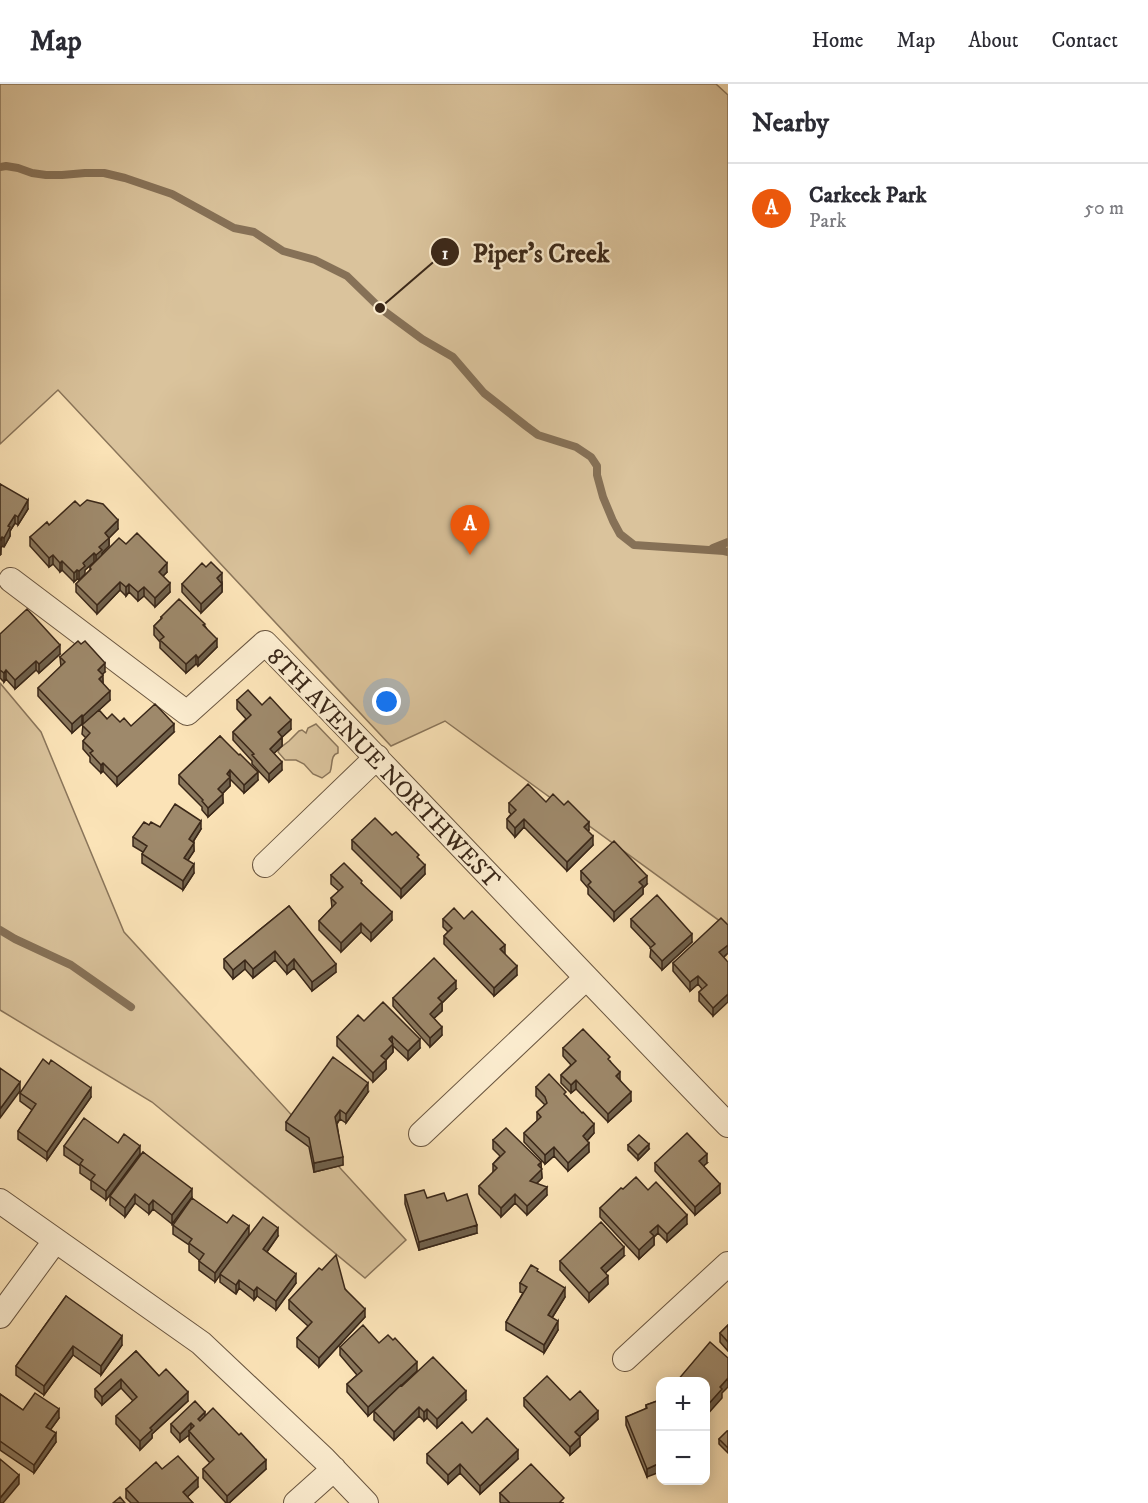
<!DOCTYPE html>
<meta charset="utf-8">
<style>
body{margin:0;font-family:"IM FELL DW Pica",serif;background:#f2f2f3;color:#2b2b33}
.controls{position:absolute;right:18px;bottom:18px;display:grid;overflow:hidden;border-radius:12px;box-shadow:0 3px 15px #0003}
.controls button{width:54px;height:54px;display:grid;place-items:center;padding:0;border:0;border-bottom:2px solid #e1e1e2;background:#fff;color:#2b2b33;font:30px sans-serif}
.you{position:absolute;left:387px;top:618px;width:21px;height:21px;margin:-15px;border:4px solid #fff;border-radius:50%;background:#1a73e8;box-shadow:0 0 0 9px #1a73e833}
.badge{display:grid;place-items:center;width:39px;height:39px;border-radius:50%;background:#ea580c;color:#fff;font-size:20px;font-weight:700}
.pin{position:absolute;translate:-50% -50px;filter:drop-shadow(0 2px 3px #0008)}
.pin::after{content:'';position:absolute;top:32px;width:21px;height:18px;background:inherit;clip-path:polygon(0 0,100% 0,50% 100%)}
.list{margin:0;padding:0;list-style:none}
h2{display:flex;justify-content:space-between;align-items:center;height:78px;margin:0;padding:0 24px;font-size:26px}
h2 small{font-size:20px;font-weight:400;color:#7c7c81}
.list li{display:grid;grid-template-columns:39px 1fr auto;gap:18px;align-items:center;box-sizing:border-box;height:90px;padding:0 24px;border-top:2px solid #e1e1e2}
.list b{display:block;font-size:22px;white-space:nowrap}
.list p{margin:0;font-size:20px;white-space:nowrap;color:#7c7c81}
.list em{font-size:20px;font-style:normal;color:#7c7c81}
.map{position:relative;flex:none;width:728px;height:1419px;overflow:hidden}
header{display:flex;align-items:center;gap:36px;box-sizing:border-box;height:84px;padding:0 30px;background:#fff;border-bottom:2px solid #e1e1e2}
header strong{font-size:28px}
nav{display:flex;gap:33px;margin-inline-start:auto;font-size:21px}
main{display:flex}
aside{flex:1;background:#fff}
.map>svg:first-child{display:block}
.green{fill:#dac39c;stroke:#8a755a;stroke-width:1.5}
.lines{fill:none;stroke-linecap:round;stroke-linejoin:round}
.stream{stroke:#867157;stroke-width:8}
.street-casing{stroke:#6a5640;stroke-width:26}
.street{stroke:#fcedd0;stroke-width:24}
.wall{fill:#88765c;stroke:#3a2718;stroke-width:1.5}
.shaded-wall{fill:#6f604b;stroke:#3a2718;stroke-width:1.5}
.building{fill:#9e896b;stroke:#3a2718;stroke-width:1.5}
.labels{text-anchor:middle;stroke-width:4.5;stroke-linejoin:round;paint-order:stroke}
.street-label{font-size:24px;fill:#3a2718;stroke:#fcedd0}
.leader{fill:none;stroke:#3a2718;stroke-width:2}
.callout-dot{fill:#3a2718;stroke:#fcedd0;stroke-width:2}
.mark-label{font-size:18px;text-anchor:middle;font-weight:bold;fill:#fff}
.callout-label{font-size:26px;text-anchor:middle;font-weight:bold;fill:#3a2718;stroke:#fcedd0;stroke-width:4.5;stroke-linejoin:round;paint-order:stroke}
</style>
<header>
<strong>Map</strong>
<nav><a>Home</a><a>Map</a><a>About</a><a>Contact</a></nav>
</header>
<main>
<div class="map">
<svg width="728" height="1419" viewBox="0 0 728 1419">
<rect width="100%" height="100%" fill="#fbe3b7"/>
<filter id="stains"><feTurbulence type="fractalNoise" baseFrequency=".00333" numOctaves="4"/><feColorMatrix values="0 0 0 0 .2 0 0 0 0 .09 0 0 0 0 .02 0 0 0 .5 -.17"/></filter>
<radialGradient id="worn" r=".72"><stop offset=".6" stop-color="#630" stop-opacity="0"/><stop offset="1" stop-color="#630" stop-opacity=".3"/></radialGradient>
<path class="green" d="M 0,0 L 716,0 L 728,11 L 728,843 L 445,637 L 391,662 L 58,306 L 0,360 Z
M 0,599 L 41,648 L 124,848 L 406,1156 L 365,1194 L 152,1018 L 0,926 Z
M 316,640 L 338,663 L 338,669 C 330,671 333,681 330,688 L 322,694 L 313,690 L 304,680 L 296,676 L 285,676 L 278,668 L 280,664 L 289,657 L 299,647 L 302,646 L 306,649 L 308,644 Z"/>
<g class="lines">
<path class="stream" d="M 0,83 L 6,82 L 18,84 L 32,89 L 46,91 L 62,91 L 85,89 L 104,89 L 125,94 L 172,110 L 234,144 L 254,148 L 283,167 L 315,176 L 347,192 L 380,224 L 422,255 L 453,273 L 484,309 L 526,342 L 538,351 L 576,363 L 591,373 L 597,382 L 597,391 L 603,413 L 613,437 L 620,450 L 634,461 L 724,467 L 728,468
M 713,464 L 728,458
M 0,846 L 15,855 L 71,881 L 131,923"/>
<defs>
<path id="street" d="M 11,496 L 187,629 L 265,559 C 421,718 573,881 728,1041
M 265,781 L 377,673
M 421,1050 L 586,894
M 0,1117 L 201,1259 L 324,1375 L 366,1419
M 0,1232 L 55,1157
M 625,1275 L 728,1180
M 296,1419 L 334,1385"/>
</defs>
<use href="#street" class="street-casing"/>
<use href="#street" class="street"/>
</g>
<path class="wall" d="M 0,400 L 28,425 L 18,441 L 15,439 L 10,447 L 10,452 L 4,463 L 2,462 L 1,464 L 1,471 Z
M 80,422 L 118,445 L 109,454 L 109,462 L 102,469 L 102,471 L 126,460 L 167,488 L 163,492 L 170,508 L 155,523 L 144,512 L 138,517 L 129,508 L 126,512 L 120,506 L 97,530 L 76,508 L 76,500 L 90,486 L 90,483 L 95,478 L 94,478 L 85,486 L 79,496 L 77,495 L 74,498 L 62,486 L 60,488 L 53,480 L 49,483 L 30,462 L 30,453 Z
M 222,498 L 222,508 L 201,529 L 182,508 L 182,500 Z
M 161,533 L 205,542 L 217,563 L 198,582 L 196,580 L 186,589 L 160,564 L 160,558 L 154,551 L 154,542 L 161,535 Z
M 0,550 L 60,570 L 39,589 L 36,586 L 15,605 L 6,595 L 4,598 L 0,594 Z
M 60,573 L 105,588 L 102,590 L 103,600 L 110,616 L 99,626 L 107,635 L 131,642 L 174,648 L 117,702 L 103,687 L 101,689 L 90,678 L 90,673 L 83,665 L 83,657 L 86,654 L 82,650 L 83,641 L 82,640 L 72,649 L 38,612 L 38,604 L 61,583 Z
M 237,616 L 262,621 L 291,645 L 282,653 L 282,662 L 274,669 L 282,686 L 269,698 L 252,680 L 252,677 L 233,656 L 233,648 L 246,635 L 237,625 Z
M 220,652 L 258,696 L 244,709 L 230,695 L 230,702 L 222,710 L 223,719 L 208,733 L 202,726 L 202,723 L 179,700 L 179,691 Z
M 546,718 L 589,746 L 588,747 L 593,761 L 567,787 L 524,743 L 515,753 L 507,744 L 507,735 L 511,730 L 509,728 L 509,719 Z
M 149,741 L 160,743 L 201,745 L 193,758 L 194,767 L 188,776 L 194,789 L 183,806 L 142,779 L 142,770 L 143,768 L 133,762 L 133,753 Z
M 392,751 L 419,775 L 425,790 L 401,814 L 352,765 L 352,756 Z
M 581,787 L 647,800 L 643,804 L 643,810 L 614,837 L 588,810 L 588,804 L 581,796 Z
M 331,791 L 362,800 L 392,836 L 371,857 L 361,848 L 341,868 L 319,846 L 319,837 L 332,824 L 331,814 L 339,807 L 331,800 Z
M 289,822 L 336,888 L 312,907 L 294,884 L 287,890 L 275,876 L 253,894 L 245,885 L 233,895 L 224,884 L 224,875 Z
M 443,835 L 464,835 L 504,870 L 517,891 L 494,912 L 444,860 L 444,852 L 448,848 L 443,843 Z
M 631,835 L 692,858 L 662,886 L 650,873 L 651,864 L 631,843 Z
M 728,841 L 728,869 L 724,873 L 713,932 L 699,917 L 699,908 L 702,905 L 698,900 L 690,907 L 673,887 L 673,879 Z
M 456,905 L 442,919 L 442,927 L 434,934 L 442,951 L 430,963 L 393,922 L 393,914 Z
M 364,937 L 420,964 L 408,976 L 393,962 L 393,968 L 386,976 L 386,985 L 373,998 L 337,962 L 337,953 Z
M 563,964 L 610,977 L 631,1017 L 608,1038 L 576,1005 L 571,1009 L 561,999 L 561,991 L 571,981 L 563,972 Z
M 49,980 L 91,1013 L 47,1076 L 18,1055 L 18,1047 L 32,1026 L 20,1017 L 20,1009 Z
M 536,1003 L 566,1012 L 594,1049 L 587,1057 L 589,1068 L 568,1087 L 554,1072 L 545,1080 L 524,1058 L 524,1049 L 537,1037 L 537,1028 L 545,1021 L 536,1012 Z
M 368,1008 L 346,1039 L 340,1035 L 337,1040 L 343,1081 L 314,1088 L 309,1063 L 286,1046 L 286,1038 Z
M 493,1056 L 541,1084 L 542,1094 L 537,1099 L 547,1111 L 527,1131 L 515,1119 L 501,1133 L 479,1110 L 479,1102 L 493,1089 L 493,1080 L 500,1072 L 493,1065 Z
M 118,1059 L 140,1070 L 106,1116 L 91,1105 L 91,1097 L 80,1089 L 80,1082 L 64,1071 L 64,1062 Z
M 628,1061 L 649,1065 L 638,1076 L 628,1066 Z
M 143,1068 L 192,1113 L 172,1140 L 153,1125 L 149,1130 L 135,1119 L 125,1133 L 110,1121 L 110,1112 Z
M 655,1079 L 707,1079 L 703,1082 L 720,1109 L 695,1131 L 655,1087 Z
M 623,1105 L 648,1106 L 687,1140 L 667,1158 L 658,1149 L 654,1153 L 654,1161 L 639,1175 L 600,1133 L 600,1124 Z
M 405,1111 L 447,1117 L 477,1149 L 419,1166 L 405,1120 Z
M 227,1139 L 249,1151 L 278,1152 L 267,1168 L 296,1199 L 276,1226 L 257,1212 L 254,1216 L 239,1204 L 236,1210 L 220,1198 L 220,1190 L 215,1198 L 199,1186 L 199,1176 L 189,1168 L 189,1161 L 173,1150 L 173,1141 Z
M 624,1172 L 605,1189 L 608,1200 L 589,1218 L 560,1186 L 560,1177 Z
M 538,1188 L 565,1213 L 552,1234 L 558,1246 L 544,1269 L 506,1246 L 506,1238 L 523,1209 L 520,1208 L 520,1199 Z
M 345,1205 L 365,1233 L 319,1283 L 297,1263 L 297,1254 L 308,1242 L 289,1225 L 289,1216 Z
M 66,1212 L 122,1261 L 101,1291 L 73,1271 L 44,1311 L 16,1291 L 16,1282 Z
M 728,1241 L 728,1267 L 720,1258 L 720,1249 Z
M 379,1259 L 417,1287 L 401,1301 L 402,1302 L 466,1316 L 437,1344 L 427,1334 L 424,1337 L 419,1332 L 394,1356 L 374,1336 L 374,1327 L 378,1322 L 368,1332 L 347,1308 L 347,1300 L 357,1291 L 340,1271 L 340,1263 Z
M 136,1267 L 159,1292 L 188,1317 L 152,1350 L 152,1354 L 140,1366 L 116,1340 L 116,1332 L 133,1317 L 121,1304 L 102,1321 L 95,1313 L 95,1305 Z
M 0,1310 L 23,1326 L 59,1334 L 50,1346 L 56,1358 L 34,1389 L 0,1366 Z
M 524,1314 L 570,1316 L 598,1335 L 579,1353 L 580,1362 L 570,1371 L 524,1322 Z
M 660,1316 L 647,1393 L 626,1341 L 626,1333 L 646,1325 L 646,1321 Z
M 205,1332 L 266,1385 L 229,1419 L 226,1419 L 203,1394 L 203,1385 L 210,1379 L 189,1356 L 189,1351 L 180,1358 L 171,1348 L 171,1340 Z
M 728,1347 L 728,1369 L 719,1360 L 719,1355 Z
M 472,1349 L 518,1375 L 480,1410 L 460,1389 L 448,1400 L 427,1379 L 427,1370 Z
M 162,1385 L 198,1403 L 187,1413 L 193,1419 L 131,1419 L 126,1414 L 126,1405 Z
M 500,1409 L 564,1419 L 501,1419 L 500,1418 Z"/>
<path class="shaded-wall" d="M 28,416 L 28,425 L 18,441 L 18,433 Z
M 15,431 L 15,439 L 10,447 L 10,452 L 4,463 L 4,454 L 8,442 Z
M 118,436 L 118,445 L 109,454 L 109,462 L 102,469 L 102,475 L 96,480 L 96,471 L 99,463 L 105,449 Z
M 2,453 L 2,462 L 1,464 L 0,472 L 0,457 Z
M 94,469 L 94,478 L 85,486 L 85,490 L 79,496 L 79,487 L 83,479 Z
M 53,471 L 53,480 L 49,483 L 49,474 Z
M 62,477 L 62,486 L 60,488 L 60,479 Z
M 167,479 L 167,488 L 159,496 L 159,488 Z
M 77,486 L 77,495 L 74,498 L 74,489 Z
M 222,489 L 222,498 L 217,503 L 217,494 Z
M 120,498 L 120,506 L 97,530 L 97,521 Z
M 170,499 L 170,508 L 155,523 L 155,514 Z
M 129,500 L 129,508 L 126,512 L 126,503 Z
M 222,500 L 222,508 L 201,529 L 201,520 Z
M 144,503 L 144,512 L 138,517 L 138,508 Z
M 217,555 L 217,563 L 198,582 L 198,574 Z
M 60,561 L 60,570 L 39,589 L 39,580 Z
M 196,571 L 196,580 L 186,589 L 186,580 Z
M 36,577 L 36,586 L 15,605 L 15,596 Z
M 105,579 L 105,588 L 98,594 L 98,586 Z
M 6,586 L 6,595 L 4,598 L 4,589 Z
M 103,591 L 103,600 L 99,595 Z
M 110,607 L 110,616 L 83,641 L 83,632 Z
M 82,631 L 82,640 L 72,649 L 72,640 Z
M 291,636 L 291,645 L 278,657 L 278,648 Z
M 174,640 L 174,648 L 117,702 L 117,693 Z
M 282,653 L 282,662 L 270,673 L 270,665 Z
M 282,678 L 282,686 L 269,698 L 269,690 Z
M 103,679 L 103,687 L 101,689 L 101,681 Z
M 230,686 L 230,702 L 218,714 L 218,705 L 227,690 Z
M 258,688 L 258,696 L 244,709 L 244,701 Z
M 223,710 L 223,719 L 208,733 L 208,724 Z
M 524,735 L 524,743 L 515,753 L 515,744 Z
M 201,737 L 201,745 L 189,764 L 189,755 Z
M 589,738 L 589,746 L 584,751 L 584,743 Z
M 593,752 L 593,761 L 567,787 L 567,778 Z
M 194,759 L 194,767 L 184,782 L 184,774 Z
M 194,780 L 194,789 L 183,806 L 183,797 Z
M 425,781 L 425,790 L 401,814 L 401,805 Z
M 647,792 L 647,800 L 643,804 L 643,810 L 614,837 L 614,828 L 639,798 Z
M 392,828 L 392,836 L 371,857 L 371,849 Z
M 361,839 L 361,848 L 341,868 L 341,859 Z
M 692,850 L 692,858 L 662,886 L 662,877 Z
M 505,861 L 505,870 L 500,865 Z
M 728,861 L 728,869 L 719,877 L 719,868 Z
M 275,867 L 275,876 L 253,894 L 253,885 Z
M 294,875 L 294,884 L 287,890 L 287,882 Z
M 245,876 L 245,885 L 233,895 L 233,886 Z
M 336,880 L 336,888 L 312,907 L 312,898 Z
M 517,882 L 517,891 L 494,912 L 494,904 Z
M 698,892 L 698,900 L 690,907 L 690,898 Z
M 456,897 L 456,905 L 442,919 L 442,927 L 430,938 L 430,930 L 438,914 Z
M 728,910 L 728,918 L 713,932 L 713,924 Z
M 442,943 L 442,951 L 430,963 L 430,954 Z
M 392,952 L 393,968 L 383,979 L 386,976 L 386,985 L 373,998 L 373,989 L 389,955 Z
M 420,955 L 420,964 L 408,976 L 408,967 Z
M 620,988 L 620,997 L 616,992 Z
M 576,996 L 576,1005 L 571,1009 L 571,1001 Z
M 20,998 L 20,1007 L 0,1034 L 0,1025 Z
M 368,999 L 368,1008 L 346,1039 L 346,1030 Z
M 91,1004 L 91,1013 L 47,1076 L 47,1068 Z
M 631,1008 L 631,1017 L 608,1038 L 608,1030 Z
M 340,1026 L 340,1035 L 335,1041 L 335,1033 Z
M 594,1040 L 594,1049 L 583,1061 L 583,1052 Z
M 589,1059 L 589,1068 L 568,1087 L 568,1079 Z
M 649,1060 L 649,1065 L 638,1076 L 638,1071 Z
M 140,1062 L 140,1070 L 106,1116 L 106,1107 Z
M 554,1063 L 554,1072 L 545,1080 L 545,1071 Z
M 707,1070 L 707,1079 L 699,1086 L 699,1077 Z
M 343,1073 L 343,1081 L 314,1088 L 314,1079 Z
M 541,1078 L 542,1094 L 530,1106 L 530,1097 L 538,1081 Z
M 720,1100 L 720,1109 L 695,1131 L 695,1123 Z
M 547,1103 L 547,1111 L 527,1131 L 527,1122 Z
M 192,1105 L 192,1113 L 172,1140 L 172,1131 Z
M 135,1110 L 135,1119 L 125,1133 L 125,1124 Z
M 515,1110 L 515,1119 L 501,1133 L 501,1124 Z
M 153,1116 L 153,1125 L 149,1130 L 149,1121 Z
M 687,1131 L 687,1140 L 667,1158 L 667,1150 Z
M 477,1141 L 477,1149 L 419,1166 L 419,1158 Z
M 658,1141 L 658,1149 L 654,1153 L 654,1161 L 639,1175 L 639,1166 L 650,1148 Z
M 249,1142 L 249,1151 L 215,1198 L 215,1189 Z
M 278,1144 L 278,1152 L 263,1173 L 263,1165 Z
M 624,1163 L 624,1172 L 601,1193 L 601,1184 Z
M 296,1190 L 296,1199 L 276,1226 L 276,1217 Z
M 608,1192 L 608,1200 L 589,1218 L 589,1209 Z
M 239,1196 L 239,1204 L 236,1210 L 236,1201 Z
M 257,1203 L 257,1212 L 254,1216 L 254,1207 Z
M 565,1204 L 565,1213 L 548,1240 L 548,1231 Z
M 365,1225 L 365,1233 L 319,1283 L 319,1274 Z
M 558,1237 L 558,1246 L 544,1269 L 544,1261 Z
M 122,1252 L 122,1261 L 101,1291 L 101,1282 Z
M 73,1262 L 73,1271 L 44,1311 L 44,1302 Z
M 417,1278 L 417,1287 L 368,1332 L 368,1323 Z
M 728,1294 L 728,1303 L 722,1309 L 722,1314 L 705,1333 L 705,1324 L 720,1303 Z
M 121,1295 L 121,1304 L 102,1321 L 102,1313 Z
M 466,1307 L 466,1316 L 437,1344 L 437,1335 Z
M 188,1308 L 188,1317 L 152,1350 L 152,1354 L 140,1366 L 140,1357 L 150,1344 Z
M 419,1323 L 419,1332 L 394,1356 L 394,1348 Z
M 59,1325 L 59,1334 L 46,1352 L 46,1343 Z
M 427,1325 L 427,1334 L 424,1337 L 424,1328 Z
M 598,1327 L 598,1335 L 575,1357 L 575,1348 Z
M 205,1328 L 205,1336 L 198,1343 L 198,1335 Z
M 191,1339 L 191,1348 L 189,1347 L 189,1351 L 180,1358 L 180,1350 Z
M 56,1349 L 56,1358 L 34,1389 L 34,1381 Z
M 580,1353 L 580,1362 L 570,1371 L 570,1363 Z
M 518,1366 L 518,1375 L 480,1410 L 480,1402 Z
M 266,1376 L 266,1385 L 229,1419 L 227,1419 L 227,1412 Z
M 660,1379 L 660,1388 L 647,1393 L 647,1385 Z
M 460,1380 L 460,1389 L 448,1400 L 448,1391 Z
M 19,1391 L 19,1400 L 3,1419 L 0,1419 L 0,1414 Z
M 198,1394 L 198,1403 L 183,1417 L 183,1408 Z"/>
<path class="building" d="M 0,400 L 28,416 L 18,433 L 15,431 L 8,442 L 10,443 L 4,454 L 2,453 L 0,457 Z
M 87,416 L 103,420 L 118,436 L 105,449 L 109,454 L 99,463 L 102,466 L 96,471 L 94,469 L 83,479 L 85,482 L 79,487 L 77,486 L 74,489 L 62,477 L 60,479 L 53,471 L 49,474 L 30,453 L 47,438 L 49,441 L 75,417 L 80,422 Z
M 137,449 L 167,479 L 159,488 L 170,499 L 155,514 L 144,503 L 138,508 L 129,500 L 126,503 L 120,498 L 97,521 L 76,500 L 91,485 L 90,483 L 119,454 L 126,460 Z
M 211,478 L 222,489 L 217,494 L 222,500 L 201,520 L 182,500 L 202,479 L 206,483 Z
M 179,515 L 205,540 L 203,541 L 217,555 L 198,574 L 196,571 L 186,580 L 160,556 L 164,553 L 154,542 L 162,534 L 161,533 Z
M 27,525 L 60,561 L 39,580 L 36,577 L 15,596 L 6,586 L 4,589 L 0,586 L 0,550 Z
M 78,557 L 81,560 L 85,557 L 105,579 L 98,586 L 103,591 L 99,595 L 110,607 L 83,632 L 82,631 L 72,640 L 38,604 L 65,578 L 60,573 Z
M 248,606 L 262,621 L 270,613 L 291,636 L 278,648 L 282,653 L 270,665 L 282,678 L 269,690 L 252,671 L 254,670 L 233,648 L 251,631 L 237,616 Z
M 155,620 L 174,640 L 117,693 L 103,679 L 101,681 L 90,669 L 93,667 L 83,657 L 90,649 L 82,641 L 99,626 L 107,635 L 112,630 L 120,638 L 124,634 L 131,642 Z
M 220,652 L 239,671 L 240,670 L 258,688 L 244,701 L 230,686 L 227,690 L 230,693 L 218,705 L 223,710 L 208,724 L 202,717 L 203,716 L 179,691 Z
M 528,700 L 546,718 L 553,710 L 564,721 L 568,717 L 589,738 L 584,743 L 593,752 L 567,778 L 524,735 L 515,744 L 507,735 L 516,726 L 509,719 Z
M 175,720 L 201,737 L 189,755 L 194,759 L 184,774 L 194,780 L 183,797 L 142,770 L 147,762 L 133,753 L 144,738 L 149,741 L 151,738 L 160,743 Z
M 375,734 L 392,751 L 396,748 L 419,771 L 417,773 L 425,781 L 401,805 L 352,756 Z
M 614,757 L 647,792 L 639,798 L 643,802 L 614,828 L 588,801 L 591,798 L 581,787 Z
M 344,779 L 362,797 L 361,799 L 392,828 L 371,849 L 361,839 L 341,859 L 319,837 L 336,819 L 331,814 L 343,803 L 331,791 Z
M 657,811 L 692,850 L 662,877 L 650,864 L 655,860 L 631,835 Z
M 289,822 L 336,880 L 312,898 L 294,875 L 287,882 L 275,867 L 253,885 L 245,876 L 233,886 L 224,875 Z
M 454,824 L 464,835 L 472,827 L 505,861 L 500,865 L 517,882 L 494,904 L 444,852 L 452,844 L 443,835 Z
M 721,834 L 728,841 L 728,861 L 719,868 L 728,878 L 728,910 L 713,924 L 699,908 L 707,901 L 698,892 L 690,898 L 673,879 Z
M 434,874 L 456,897 L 438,914 L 442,918 L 430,930 L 442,943 L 430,954 L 393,914 Z
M 383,918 L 420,955 L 408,967 L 392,952 L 389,955 L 393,960 L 381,972 L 386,976 L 373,989 L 337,953 L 358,931 L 364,937 Z
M 583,945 L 610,973 L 608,975 L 620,988 L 616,992 L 631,1008 L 608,1030 L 576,996 L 571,1001 L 561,991 L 576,977 L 563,964 Z
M 333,973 L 368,999 L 346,1030 L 340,1026 L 335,1033 L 343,1073 L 314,1079 L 309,1054 L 286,1038 Z
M 43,975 L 49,980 L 51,976 L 91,1004 L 47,1068 L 18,1047 L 36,1020 L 20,1009 Z
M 0,984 L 20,998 L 0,1025 Z
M 549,990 L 566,1008 L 564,1010 L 582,1029 L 583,1028 L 594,1040 L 583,1052 L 589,1059 L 568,1079 L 554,1063 L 545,1071 L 524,1049 L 541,1033 L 537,1028 L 547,1019 L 545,1013 L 536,1003 Z
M 84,1034 L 118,1059 L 124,1050 L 140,1062 L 106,1107 L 91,1096 L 95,1091 L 80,1080 L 83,1076 L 64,1062 Z
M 506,1044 L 541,1078 L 538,1081 L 542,1085 L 530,1097 L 547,1103 L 527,1122 L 515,1110 L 501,1124 L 479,1102 L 497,1084 L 493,1080 L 505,1068 L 493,1056 Z
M 687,1049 L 707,1070 L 699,1077 L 720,1100 L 695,1123 L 655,1079 Z
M 639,1051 L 649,1060 L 638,1071 L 628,1061 Z
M 143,1068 L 192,1105 L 172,1131 L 153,1116 L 149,1121 L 135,1110 L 125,1124 L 110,1112 Z
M 636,1093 L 648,1106 L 656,1098 L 687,1131 L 667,1150 L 658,1141 L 650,1148 L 654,1152 L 639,1166 L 600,1124 L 621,1104 L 623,1105 Z
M 424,1106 L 427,1114 L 444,1109 L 447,1117 L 467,1110 L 477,1141 L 419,1158 L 405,1111 Z
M 192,1114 L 227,1139 L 233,1131 L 249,1142 L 215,1189 L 199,1177 L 204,1170 L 189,1159 L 192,1155 L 173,1141 Z
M 263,1133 L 278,1144 L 263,1165 L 296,1190 L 276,1217 L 257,1203 L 254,1207 L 239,1196 L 236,1201 L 220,1190 Z
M 601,1138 L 624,1163 L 601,1184 L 608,1192 L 589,1209 L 560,1177 Z
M 336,1171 L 345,1205 L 365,1225 L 319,1274 L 297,1254 L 312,1238 L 289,1216 L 319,1184 L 322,1186 Z
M 531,1181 L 538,1185 L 537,1187 L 565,1204 L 548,1231 L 558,1237 L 544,1261 L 506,1238 L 527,1203 L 520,1199 Z
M 66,1212 L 122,1252 L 101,1282 L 73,1262 L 44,1302 L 16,1282 Z
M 363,1241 L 379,1259 L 388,1251 L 393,1256 L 395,1254 L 417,1278 L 368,1323 L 347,1300 L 362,1287 L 340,1263 Z
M 728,1241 L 728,1258 L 720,1249 Z
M 710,1258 L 728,1274 L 728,1294 L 720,1303 L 722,1305 L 705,1324 L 705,1298 L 677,1297 Z
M 136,1267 L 159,1292 L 166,1285 L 188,1308 L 150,1344 L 152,1346 L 140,1357 L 116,1332 L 137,1313 L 121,1295 L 102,1313 L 95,1305 Z
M 433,1273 L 466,1307 L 437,1335 L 427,1325 L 424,1328 L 419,1323 L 394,1348 L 374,1327 L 401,1301 L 402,1302 Z
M 547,1292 L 570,1316 L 580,1307 L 598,1327 L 575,1348 L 580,1353 L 570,1363 L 524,1314 Z
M 35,1309 L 59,1325 L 46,1343 L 56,1349 L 34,1381 L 0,1357 L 0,1310 L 23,1326 Z
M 660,1316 L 660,1379 L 647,1385 L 626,1333 L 647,1324 L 646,1321 Z
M 195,1317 L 205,1328 L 198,1335 L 200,1337 L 213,1324 L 239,1351 L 241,1349 L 266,1376 L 227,1412 L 203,1385 L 214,1375 L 189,1347 L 194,1342 L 191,1339 L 180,1350 L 171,1340 Z
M 487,1334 L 518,1366 L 480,1402 L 460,1380 L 448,1391 L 427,1370 L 462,1338 L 472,1349 Z
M 727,1347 L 728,1347 L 728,1364 L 719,1355 Z
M 178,1372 L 198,1394 L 183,1408 L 193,1419 L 139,1419 L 126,1405 L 156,1378 L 162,1385 Z
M 0,1375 L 19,1391 L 0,1414 Z
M 531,1380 L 564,1414 L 559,1419 L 510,1419 L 500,1409 Z
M 120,1413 L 125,1419 L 113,1419 Z"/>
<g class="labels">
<g class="street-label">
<text transform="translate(384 684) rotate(46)" y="8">8TH AVENUE NORTHWEST</text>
</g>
</g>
<path class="leader" d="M380 224L445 168"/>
<g class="callout-dot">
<circle cx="380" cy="224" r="6"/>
<circle cx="445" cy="168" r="15"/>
</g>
<g class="mark-label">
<text x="445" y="175">1</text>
</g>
<g class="callout-label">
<text x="541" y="178">Piper's Creek</text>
</g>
<rect width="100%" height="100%" filter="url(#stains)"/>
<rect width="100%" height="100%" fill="url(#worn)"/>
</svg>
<div class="controls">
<button>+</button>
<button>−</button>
</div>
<div class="you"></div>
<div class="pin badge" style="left:470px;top:471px">A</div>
</div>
<aside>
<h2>Nearby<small></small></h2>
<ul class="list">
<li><span class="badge">A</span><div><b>Carkeek Park</b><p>Park</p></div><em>50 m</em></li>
</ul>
</aside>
</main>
